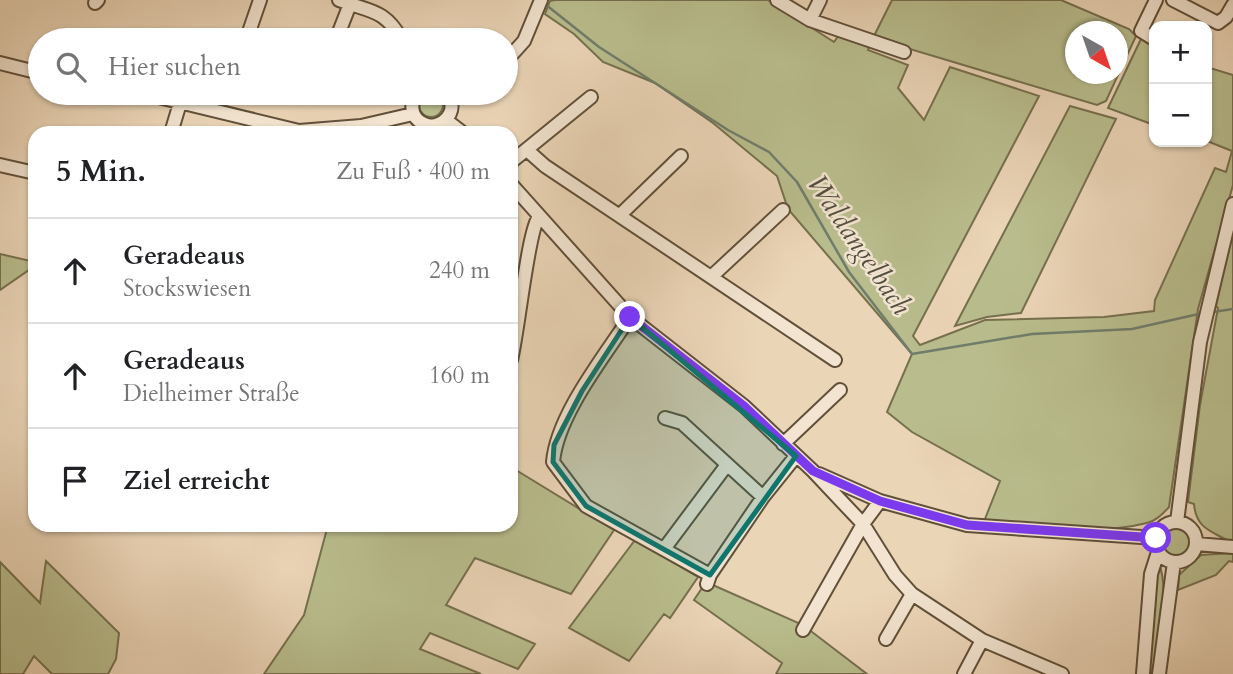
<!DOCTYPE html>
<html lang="de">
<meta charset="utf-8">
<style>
body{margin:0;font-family:Cardo,serif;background:#f2f2f2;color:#202124}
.controls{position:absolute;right:21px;top:21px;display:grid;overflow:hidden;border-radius:14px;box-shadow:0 2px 5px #0004}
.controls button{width:63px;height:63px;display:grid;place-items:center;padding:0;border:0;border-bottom:2px solid #e0e0e0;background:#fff;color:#202124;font:35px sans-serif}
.compass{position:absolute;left:1065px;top:21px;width:63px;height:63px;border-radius:50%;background:#fff;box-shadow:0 2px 5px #0004;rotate:140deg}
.stop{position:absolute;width:21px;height:21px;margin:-16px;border:5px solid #7c3aed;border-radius:50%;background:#fff}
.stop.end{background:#7c3aed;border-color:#fff;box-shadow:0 2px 7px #0008}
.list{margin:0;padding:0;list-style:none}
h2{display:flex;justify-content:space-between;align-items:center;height:91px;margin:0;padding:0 28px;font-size:30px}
h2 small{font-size:23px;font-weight:400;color:#757577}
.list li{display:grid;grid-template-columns:46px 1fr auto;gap:21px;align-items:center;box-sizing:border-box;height:105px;padding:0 28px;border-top:2px solid #e0e0e0}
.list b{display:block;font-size:26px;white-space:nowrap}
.list p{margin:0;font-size:23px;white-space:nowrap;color:#757577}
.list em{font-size:23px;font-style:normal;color:#757577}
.icon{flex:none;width:38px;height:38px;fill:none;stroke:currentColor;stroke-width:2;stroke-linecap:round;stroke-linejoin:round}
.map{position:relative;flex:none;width:1233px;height:674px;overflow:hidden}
.search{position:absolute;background:#fff;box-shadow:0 2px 5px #0004;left:28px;top:28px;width:490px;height:77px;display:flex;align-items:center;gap:18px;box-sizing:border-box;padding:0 24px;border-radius:38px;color:#757577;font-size:26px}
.panel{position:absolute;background:#fff;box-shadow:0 2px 5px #0004;left:28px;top:126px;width:490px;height:406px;border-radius:21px}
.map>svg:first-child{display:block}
.green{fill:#b9bd8d;stroke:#76704e;stroke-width:2;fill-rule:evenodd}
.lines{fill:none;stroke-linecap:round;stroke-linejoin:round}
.stream{stroke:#707d6c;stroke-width:2.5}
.minor-casing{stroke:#615039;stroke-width:16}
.minor{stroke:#f2e4d0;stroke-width:12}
.route{stroke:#7c3aed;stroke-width:9}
.marked{fill:#0f766e;fill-opacity:0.2;stroke:#0f766e;stroke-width:5;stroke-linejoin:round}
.labels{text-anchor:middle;stroke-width:5;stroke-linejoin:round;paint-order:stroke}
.water-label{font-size:28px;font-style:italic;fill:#52503e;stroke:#f2e4d0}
</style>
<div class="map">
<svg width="1233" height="674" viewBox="0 0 1233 674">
<rect width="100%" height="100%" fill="#ebd5b7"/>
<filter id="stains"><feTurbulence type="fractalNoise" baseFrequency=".00286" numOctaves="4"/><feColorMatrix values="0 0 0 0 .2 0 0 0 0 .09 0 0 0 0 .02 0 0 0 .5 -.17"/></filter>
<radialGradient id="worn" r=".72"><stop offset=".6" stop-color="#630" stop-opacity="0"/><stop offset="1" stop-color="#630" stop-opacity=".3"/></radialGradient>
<path class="green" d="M 555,0 L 768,0 L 834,42 L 839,35 L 870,44 L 868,50 L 908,65 L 898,88 L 924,120 L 950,67 L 1039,96 L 913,336 L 920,345 L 985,320 L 1104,317 L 1154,311 L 1155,300 L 1215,168 L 1226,172 L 1232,151 L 1207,141 L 1207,67 L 1233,75 L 1233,185 L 1198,309 L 1169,507 C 1163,514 1156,521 1147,523 C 1096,536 1035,526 983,524 L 1000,481 L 912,432 L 887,412 L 912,354 L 788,209 L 777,176 L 713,123 L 655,83 L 603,62 L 574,34 L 545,14 L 550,1 Z
M 892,0 L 1061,0 L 1129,29 L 1136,36 L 1106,101 L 1097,105 L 873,38 ZM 1076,32 L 1118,32 L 1118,74 L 1076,74 Z
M 1141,39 L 1154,46 L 1154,125 L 1108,108 Z
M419 105a12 12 0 1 1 24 0a12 12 0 1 1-24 0Z
M 1070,106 L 1116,119 L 1021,313 L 987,317 L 955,326 Z
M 1233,228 L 1233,562 L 1229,561 L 1216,575 L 1178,590 L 1179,575 L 1201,555 L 1231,553 L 1230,542 C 1212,531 1196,529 1194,504 L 1188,502 L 1200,405 L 1218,308 L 1216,306 Z
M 0,254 L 35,262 L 35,273 L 29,270 L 0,290 Z
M 511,467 L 614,530 L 571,594 L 475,558 L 446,605 L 535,644 L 518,669 L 430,633 L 420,649 L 481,674 L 264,674 L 304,615 L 328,525 L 511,525 Z
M1162 542a14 14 0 1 1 28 0a14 14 0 1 1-28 0Z
M 635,540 L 698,577 L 670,618 L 664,614 L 629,661 L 569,628 Z
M 46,561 L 119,633 L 116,659 L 108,674 L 52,674 L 34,656 L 23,674 L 0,674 L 0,562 L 40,603 Z
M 1158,562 C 1171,587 1158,645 1154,674 L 1146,674 Z
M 706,582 L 803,625 L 867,674 L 776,674 L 782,663 L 694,600 Z"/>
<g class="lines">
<path class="stream" d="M 545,4 L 599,47 L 728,130 L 769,152 L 797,182 L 849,272 L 912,354 L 1032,334 L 1132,329 L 1203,313
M 1213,312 L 1233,309"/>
<defs>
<path id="minor" d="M 339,0 C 369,12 384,8 402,40
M 777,0 L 810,20 L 904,52
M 1173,0 L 1218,23 L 1226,17 L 1233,5
M 95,3 L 98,0
M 810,20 L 820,0
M 250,29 L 260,0
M 1154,39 L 1141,31 L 1156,0
M 336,40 L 350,4
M 506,61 L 524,41 L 541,0
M 0,63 L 40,73
M 142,93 L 299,131 L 361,126 L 413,114
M 416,93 C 408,109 413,123 432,126 C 449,123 458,107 446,93
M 446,120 L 463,133
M 171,133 L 180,103
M 527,150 L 545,166 L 835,360
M 511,162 L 591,97
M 0,165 L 35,173
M 511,184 L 630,317 L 744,406 L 813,471 L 863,524 L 895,575 L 912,594 L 982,640 L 1062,674
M 620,215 L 681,156
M 711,277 L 783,210
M 630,317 C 604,357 557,415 553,462 L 586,506 L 710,575
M 511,360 C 518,334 528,229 539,217
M 665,418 L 682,423 L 763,497
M 783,444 L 840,390
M 819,474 L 880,501 L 967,525 L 1156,538
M1156 542a20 20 0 1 1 40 0a20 20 0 1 1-40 0Z
M 1177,522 L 1200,342 L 1233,204
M 1196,544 L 1233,547
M 664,549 L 726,466
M 707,584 L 710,575 L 763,497 L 796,456
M 803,630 L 863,524 L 880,501
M 886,639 L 912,594
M 964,674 L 982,640
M 1143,674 L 1151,574 L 1158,552
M 1159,674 L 1174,562"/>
</defs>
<use href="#minor" class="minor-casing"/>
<use href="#minor" class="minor"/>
</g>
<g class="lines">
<path class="route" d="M 630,317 L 744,406 L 813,471 L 880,501 L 967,525 L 1156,538"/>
</g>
<path class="marked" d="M 630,317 L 796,456 L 710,575 L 586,506 L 553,462 L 554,445 L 582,391 Z"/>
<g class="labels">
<g class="water-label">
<text transform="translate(860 244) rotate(56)" y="10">Waldangelbach</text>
</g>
</g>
<rect width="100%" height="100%" filter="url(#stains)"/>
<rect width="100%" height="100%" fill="url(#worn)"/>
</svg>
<div class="controls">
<button>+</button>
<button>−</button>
</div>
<svg class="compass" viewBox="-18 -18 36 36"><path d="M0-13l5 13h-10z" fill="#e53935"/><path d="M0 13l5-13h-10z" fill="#757577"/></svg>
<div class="stop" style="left:1156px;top:538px"></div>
<div class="stop end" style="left:630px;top:317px"></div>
<div class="search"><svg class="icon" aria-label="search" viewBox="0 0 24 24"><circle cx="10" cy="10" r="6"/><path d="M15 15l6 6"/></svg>Hier suchen</div>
<section class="panel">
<h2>5 Min.<small>Zu Fuß · 400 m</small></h2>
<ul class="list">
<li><svg class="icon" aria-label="ahead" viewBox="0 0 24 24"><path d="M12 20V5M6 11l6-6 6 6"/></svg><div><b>Geradeaus</b><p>Stockswiesen</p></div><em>240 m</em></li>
<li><svg class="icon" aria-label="ahead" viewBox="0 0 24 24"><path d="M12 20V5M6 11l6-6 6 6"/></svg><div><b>Geradeaus</b><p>Dielheimer Straße</p></div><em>160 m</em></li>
<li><svg class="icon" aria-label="arrive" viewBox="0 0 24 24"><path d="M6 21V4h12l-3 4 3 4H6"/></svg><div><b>Ziel erreicht</b></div></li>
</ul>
</section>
</div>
